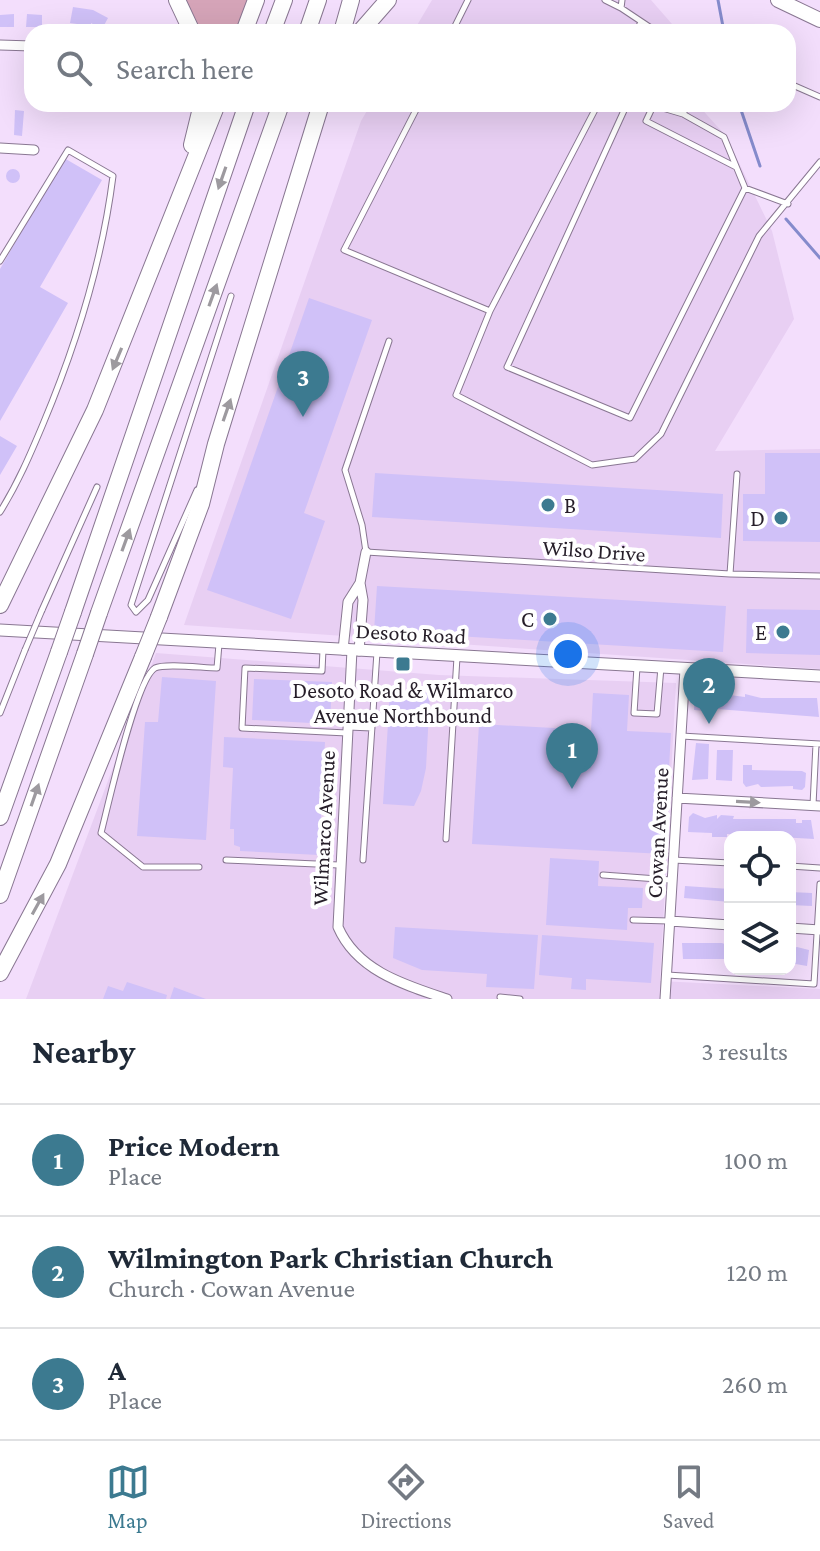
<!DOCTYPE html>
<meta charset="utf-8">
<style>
body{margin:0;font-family:"Crimson Pro",serif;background:#f2f2f3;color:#1f2937}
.controls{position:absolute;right:24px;bottom:24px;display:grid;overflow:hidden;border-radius:16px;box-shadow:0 8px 32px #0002}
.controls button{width:72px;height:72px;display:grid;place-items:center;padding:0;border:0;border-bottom:2px solid #e0e1e3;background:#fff;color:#1f2937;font:40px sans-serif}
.you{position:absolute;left:568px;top:654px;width:28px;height:28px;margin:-20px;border:6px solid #fff;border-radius:50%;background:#1a73e8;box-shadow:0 0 0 12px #1a73e833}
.badge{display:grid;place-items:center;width:52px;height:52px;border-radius:50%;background:#3c7a90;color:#fff;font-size:26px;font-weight:700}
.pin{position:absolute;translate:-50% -66px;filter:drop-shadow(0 2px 4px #0008)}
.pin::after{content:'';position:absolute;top:42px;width:28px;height:24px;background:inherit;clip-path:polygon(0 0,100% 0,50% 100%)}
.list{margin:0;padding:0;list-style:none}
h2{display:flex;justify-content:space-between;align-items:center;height:104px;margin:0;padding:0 32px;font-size:34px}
h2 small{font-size:26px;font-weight:400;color:#747a83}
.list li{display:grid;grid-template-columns:52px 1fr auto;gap:24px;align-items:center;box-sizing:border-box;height:112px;padding:0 32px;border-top:2px solid #e0e1e3}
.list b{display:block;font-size:30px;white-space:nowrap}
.list p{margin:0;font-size:26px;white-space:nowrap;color:#747a83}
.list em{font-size:26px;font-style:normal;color:#747a83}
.icon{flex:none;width:44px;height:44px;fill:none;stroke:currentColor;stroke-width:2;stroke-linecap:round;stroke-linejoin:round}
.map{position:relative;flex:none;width:820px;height:999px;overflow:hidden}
.search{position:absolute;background:#fff;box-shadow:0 8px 32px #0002;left:24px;right:24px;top:24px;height:88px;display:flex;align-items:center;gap:20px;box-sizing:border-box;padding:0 28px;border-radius:24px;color:#747a83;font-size:30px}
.sheet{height:440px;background:#fff}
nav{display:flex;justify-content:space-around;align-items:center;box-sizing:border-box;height:112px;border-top:2px solid #e0e1e3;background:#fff;font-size:22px;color:#747a83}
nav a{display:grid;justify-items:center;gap:4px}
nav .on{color:#3c7a90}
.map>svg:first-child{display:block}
.built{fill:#e8cff3}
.green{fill:#d5a4b8}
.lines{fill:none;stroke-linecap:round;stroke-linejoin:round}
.stream{stroke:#858bcc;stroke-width:3}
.building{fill:#d0c1f8}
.service-casing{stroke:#897792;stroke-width:7}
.minor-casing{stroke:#897792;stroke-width:11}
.tertiary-casing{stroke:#897792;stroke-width:13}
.primary-casing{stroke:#897792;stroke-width:16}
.motorway-casing{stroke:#897792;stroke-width:18}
.service{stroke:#fff;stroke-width:5}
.minor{stroke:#fff;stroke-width:9}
.tertiary{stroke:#fff;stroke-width:11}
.primary{stroke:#fff;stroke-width:14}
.motorway{stroke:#fff;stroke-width:16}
.service-bridge-casing{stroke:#897792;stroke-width:7;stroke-linecap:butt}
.motorway-bridge-casing{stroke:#897792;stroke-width:18;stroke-linecap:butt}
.service-bridge{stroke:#fff;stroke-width:5}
.motorway-bridge{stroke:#fff;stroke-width:16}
.oneway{fill:#9d9a9f}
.poi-dot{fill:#3c7a90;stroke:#fff;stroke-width:3}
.labels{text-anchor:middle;stroke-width:8;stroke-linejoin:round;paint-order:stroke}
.poi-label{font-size:22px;fill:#261e29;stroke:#fff;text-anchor:end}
.street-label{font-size:22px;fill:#261e29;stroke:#fff}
</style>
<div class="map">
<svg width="820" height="999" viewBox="0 0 820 999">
<rect width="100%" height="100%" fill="#f3defc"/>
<path class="built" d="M 432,0 L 651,0 L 679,32 L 413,32 Z
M 371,104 L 697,104 L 726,136 L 772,231 L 794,319 L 715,451 L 820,449 L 820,669 L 184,625 L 361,121 Z
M 156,653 L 439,675 L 676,683 L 660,981 L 820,989 L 820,999 L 26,999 Z"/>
<path class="green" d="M 182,0 L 248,0 L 236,32 L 198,32 Z"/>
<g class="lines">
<path class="stream" d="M 718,0 L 724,32
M 739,104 L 760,166
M 786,219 L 820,258"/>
</g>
<path class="building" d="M 73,7 L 93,10 L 108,18 L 102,29 L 91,23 L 91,26 L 70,23 Z
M 14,14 L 14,27 L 0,27 L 0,15 Z
M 27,14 L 42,15 L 42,27 L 26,27 Z
M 15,110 L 24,111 L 22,136 L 14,135 Z
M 64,158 L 102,180 L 40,287 L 68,303 L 0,421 L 0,269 Z
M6 176a7 7 0 1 1 14 0a7 7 0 1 1-14 0Z
M 309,298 L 372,320 L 304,513 L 325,521 L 291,619 L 207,590 Z
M 0,436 L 17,446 L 0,475 Z
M 765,453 L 820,453 L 820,542 L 743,541 L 743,494 L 765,494 Z
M 375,473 L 723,494 L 721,538 L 372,517 Z
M 377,586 L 726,606 L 723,652 L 374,631 Z
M 747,609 L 820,610 L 820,655 L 746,653 Z
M 162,677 L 216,681 L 206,840 L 137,836 L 145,722 L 158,722 Z
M 254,679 L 332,682 L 330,724 L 252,720 Z
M 390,691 L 430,693 L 426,768 L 421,791 L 414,806 L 383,804 Z
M 699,691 L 745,697 L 745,694 L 761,698 L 817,698 L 819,717 L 705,708 L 705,711 L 694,710 L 695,694 Z
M 593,693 L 629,695 L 627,731 L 671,733 L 664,854 L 472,844 L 479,724 L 591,730 Z
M 224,737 L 325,742 L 319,855 L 240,851 L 240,847 L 234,845 L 234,829 L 230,829 L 233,768 L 223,767 Z
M 696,743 L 709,744 L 708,779 L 692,780 Z
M 717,750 L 733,750 L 732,781 L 716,780 Z
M 743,765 L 752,765 L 752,770 L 802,771 L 806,773 L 805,787 L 802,790 L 793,789 L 793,786 L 761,787 L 758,784 L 746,787 L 743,783 Z
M 693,813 L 705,818 L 717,815 L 717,819 L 721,815 L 734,816 L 733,819 L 796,819 L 796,823 L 802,823 L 802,820 L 811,820 L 814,839 L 727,834 L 727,837 L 712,837 L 712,833 L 688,832 L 689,817 Z
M 550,858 L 599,861 L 598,886 L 643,888 L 642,908 L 628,908 L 627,930 L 546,925 Z
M 685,886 L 730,889 L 730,902 L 684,898 Z
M 790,892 L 812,893 L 812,906 L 790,905 Z
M 395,927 L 538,935 L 534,989 L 486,987 L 487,974 L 422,970 L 393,958 Z
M 542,935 L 654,943 L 651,983 L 586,979 L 586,990 L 571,989 L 572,978 L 539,975 Z
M 682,943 L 722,943 L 730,946 L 730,959 L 683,959 Z
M 797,947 L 809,950 L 807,966 L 790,963 L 790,949 Z
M 127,982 L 167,995 L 166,999 L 103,999 L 108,986 L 123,991 Z
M 174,987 L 206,999 L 170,999 Z"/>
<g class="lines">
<defs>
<path id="service" d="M 605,0 L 621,8
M 622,0 L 621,8 L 657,32
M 452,32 L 468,0
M 636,32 L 641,22
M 788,83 L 820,97
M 419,104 L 344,250 L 490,311 L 456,395 L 592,465 L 635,459 L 661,434 L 759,236 L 820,162
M 627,104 L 507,367 L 630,418 L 745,188 L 724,137 L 683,114 L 688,104
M 654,104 L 646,121 L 736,167
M 669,104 L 666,109 L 683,114
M 745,188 L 788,204
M 0,261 L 68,150 L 113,176 C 102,263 77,343 43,424 C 30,455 18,483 0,512
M 490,311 L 598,104
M 389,341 L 345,470 L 362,525 L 366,552 L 730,574 L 820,576
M 197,490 L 148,600 L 136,612 L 131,605 L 231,296
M 730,574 L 737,474
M 42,610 L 97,487
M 323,650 L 322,671 L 245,668 L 242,728 L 347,733
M 637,667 L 634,713 L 657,714 L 661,667
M 0,713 L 25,650
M 348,727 L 372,728
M 681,736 L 820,744
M 813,805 L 816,744
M 446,839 L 457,657
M 226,860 L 339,865
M 363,860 L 377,652
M 673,860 L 730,863
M 790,866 L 820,868
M 199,867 L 143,867 L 101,833 C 108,806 136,679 155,668 C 165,663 204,668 217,668 L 219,644
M 603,875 L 671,880
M 633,920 L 669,921
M 667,975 L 814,984 L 820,884
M 500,997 L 520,999"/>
<path id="minor" d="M 0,45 L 32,46
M 0,148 L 34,150
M 343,650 L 348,602 L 360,583 L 366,552
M 352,650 L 338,927 C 357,971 405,985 447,999
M 359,651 L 363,600 L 360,583
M 677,798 L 820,806
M 670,921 L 730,925
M 790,928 L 820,930
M 665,999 L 685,669"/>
<path id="tertiary" d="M 0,630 L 820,676"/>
<path id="primary" d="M 778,0 L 820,20"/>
<path id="motorway" d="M 177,0 L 192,32
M 244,32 L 256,0
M 272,32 L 284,0
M 307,32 L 318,0
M 342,32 L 351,0
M 360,32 L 388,0
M 192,145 L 202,104
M 0,605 L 95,410 L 217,104
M 73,612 L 247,104
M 99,613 L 281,104
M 159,617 L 201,504 L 216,444 L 321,104
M 0,817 L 59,652
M 0,895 L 85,654
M 0,973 L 58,864 L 143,657"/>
</defs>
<use href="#service" class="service-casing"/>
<use href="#minor" class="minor-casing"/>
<use href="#tertiary" class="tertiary-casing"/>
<use href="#primary" class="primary-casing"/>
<use href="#motorway" class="motorway-casing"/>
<use href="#service" class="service"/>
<use href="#minor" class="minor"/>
<use href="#tertiary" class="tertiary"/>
<use href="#primary" class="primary"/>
<use href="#motorway" class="motorway"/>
<defs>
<path id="service-bridge" d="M 25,650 L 42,610"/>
<path id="motorway-bridge" d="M 59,652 L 73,612
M 85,654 L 99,613
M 143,657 L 159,617"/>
</defs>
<use href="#service-bridge" class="service-bridge-casing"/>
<use href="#motorway-bridge" class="motorway-bridge-casing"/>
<use href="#service-bridge" class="service-bridge"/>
<use href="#motorway-bridge" class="motorway-bridge"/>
</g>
<defs><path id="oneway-solid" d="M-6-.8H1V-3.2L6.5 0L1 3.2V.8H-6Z" transform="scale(2)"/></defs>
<g class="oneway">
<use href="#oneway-solid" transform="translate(222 178) rotate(109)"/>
<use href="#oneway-solid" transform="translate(213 295) rotate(-70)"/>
<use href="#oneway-solid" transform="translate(117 359) rotate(113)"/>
<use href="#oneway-solid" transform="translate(227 410) rotate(-71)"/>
<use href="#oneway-solid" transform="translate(126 540) rotate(-70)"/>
<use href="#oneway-solid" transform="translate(35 795) rotate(-71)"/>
<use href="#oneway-solid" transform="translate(748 802) rotate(3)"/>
<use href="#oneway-solid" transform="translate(38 904) rotate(-61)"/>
</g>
<g class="poi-dot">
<circle cx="548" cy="505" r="8"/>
<circle cx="781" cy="518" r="8"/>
<circle cx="550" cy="619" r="8"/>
<circle cx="783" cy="632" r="8"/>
<rect x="395" y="656" width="16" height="16" rx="4"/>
</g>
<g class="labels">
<g class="poi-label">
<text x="564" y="513" text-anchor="start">B</text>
<text x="765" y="526">D</text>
<text x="534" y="627">C</text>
<text x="767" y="640">E</text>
<text x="403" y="698" text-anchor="middle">Desoto Road &amp; Wilmarco<tspan x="403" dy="25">Avenue Northbound</tspan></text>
</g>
<g class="street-label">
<text transform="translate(594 550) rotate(4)" y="8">Wilso Drive</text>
<text transform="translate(411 633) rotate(3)" y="8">Desoto Road</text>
<text transform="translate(323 828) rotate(-87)" y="8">Wilmarco Avenue</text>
<text transform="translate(657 833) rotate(-87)" y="8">Cowan Avenue</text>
</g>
</g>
</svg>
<div class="controls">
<button><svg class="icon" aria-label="locate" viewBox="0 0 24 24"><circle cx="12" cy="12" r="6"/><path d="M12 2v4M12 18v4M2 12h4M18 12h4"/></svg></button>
<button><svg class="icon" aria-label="layers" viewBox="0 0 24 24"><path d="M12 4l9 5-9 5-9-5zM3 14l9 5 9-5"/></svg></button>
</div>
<div class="you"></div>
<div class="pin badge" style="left:572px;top:789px">1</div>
<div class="pin badge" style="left:709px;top:724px">2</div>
<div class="pin badge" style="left:303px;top:417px">3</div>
<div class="search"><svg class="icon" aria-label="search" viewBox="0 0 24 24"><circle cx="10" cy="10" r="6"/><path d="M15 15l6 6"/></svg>Search here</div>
</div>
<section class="sheet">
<h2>Nearby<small>3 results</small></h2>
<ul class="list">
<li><span class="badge">1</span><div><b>Price Modern</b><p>Place</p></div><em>100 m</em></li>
<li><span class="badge">2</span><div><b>Wilmington Park Christian Church</b><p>Church · Cowan Avenue</p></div><em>120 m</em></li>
<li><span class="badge">3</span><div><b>A</b><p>Place</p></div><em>260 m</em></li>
</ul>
</section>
<nav>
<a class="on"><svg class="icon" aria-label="map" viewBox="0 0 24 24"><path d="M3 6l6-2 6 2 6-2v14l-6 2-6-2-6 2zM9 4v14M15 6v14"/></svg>Map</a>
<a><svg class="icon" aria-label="directions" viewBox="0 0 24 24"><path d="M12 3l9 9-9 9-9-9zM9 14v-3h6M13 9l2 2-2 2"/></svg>Directions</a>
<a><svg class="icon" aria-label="saved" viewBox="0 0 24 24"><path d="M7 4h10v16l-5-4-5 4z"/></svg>Saved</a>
</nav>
